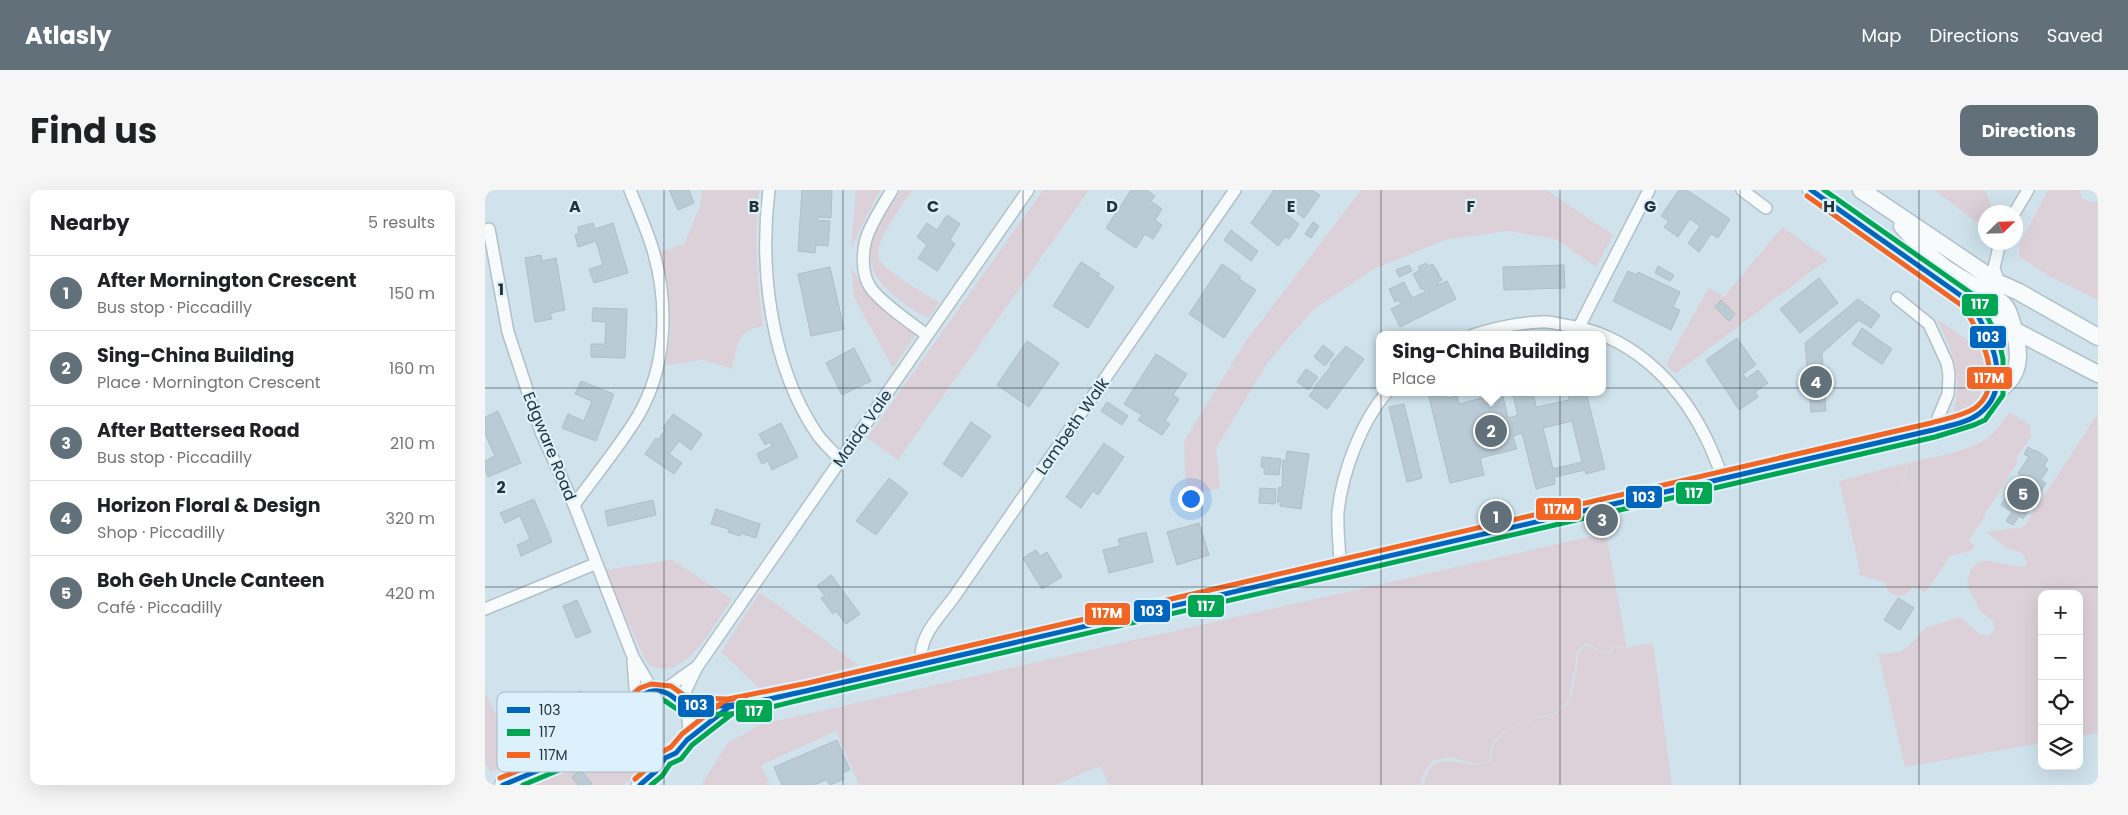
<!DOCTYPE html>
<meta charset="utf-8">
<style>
body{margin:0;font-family:Poppins,sans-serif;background:#f6f6f6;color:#202124}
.controls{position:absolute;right:15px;bottom:15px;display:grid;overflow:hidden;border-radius:10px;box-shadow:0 5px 20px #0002}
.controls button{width:45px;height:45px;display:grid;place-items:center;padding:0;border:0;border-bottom:1px solid #e0e0e0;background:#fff;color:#202124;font:25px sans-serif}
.compass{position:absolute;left:1493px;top:15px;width:45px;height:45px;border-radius:50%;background:#fff;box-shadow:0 5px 20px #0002;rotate:67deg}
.you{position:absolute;left:705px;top:308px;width:18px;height:18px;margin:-12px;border:4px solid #fff;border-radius:50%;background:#1a73e8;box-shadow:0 0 0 8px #1a73e833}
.badge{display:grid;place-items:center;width:32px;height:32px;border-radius:50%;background:#617079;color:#fff;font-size:16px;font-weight:700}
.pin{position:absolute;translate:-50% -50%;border:2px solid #fff;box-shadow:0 1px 5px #0006}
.popup{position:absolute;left:891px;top:141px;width:230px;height:65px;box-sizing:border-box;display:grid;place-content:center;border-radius:10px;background:#fff;filter:drop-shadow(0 1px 4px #0005);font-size:16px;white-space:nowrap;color:#757577}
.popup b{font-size:19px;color:#202124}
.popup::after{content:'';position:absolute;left:50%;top:100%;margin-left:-10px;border:10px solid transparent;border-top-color:#fff}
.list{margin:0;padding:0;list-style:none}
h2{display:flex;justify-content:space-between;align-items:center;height:65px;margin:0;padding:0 20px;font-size:21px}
h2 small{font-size:16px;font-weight:400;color:#757577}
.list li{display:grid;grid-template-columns:32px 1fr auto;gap:15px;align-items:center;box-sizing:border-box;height:75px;padding:0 20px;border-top:1px solid #e0e0e0}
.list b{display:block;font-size:19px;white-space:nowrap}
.list p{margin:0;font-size:16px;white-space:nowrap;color:#757577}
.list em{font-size:16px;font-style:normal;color:#757577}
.icon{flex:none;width:28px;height:28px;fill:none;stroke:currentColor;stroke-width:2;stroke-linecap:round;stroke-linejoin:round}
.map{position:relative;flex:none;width:1613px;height:595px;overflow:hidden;border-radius:10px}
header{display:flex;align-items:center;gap:30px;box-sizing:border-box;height:70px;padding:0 25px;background:#617079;color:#fff}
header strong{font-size:24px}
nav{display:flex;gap:28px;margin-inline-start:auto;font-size:18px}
.intro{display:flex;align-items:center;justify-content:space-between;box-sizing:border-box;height:120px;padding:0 30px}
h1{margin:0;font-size:35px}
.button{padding:12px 22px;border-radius:10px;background:#617079;color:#fff;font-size:18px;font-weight:700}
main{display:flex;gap:30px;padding:0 30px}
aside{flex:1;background:#fff;border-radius:10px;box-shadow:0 5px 20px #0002}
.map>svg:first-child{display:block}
.green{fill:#ddd1d9}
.building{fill:#bbcbd5;stroke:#b0bec6;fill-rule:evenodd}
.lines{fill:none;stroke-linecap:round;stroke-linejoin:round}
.street-casing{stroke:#b1c0c8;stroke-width:14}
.secondary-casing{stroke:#b1c0c8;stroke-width:19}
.street{stroke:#f8fbfc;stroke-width:11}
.secondary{stroke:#f8fbfc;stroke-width:16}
.bus-1-casing{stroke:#ddf1fd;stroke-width:9}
.bus-2-casing{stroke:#ddf1fd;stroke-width:9}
.bus-3-casing{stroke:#ddf1fd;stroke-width:9}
.bus-1{stroke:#0065bd;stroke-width:5}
.bus-2{stroke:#00a651;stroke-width:5}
.bus-3{stroke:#f26522;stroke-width:5}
.grid{fill:none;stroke:#25323a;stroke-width:1;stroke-opacity:0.55}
.labels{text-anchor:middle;stroke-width:4.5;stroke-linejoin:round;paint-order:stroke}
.street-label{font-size:16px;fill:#25323a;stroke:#ddf1fd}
.key{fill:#ddf1fd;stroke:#a6b8c2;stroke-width:1}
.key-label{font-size:14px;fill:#25323a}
.grid-label{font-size:16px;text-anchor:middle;font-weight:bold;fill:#25323a;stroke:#ddf1fd;stroke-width:4.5;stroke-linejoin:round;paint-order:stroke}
.line-badge{stroke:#ddf1fd;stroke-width:2}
.badge-label{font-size:14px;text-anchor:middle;font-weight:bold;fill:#fff}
</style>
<header>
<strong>Atlasly</strong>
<nav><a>Map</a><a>Directions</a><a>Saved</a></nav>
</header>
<div class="intro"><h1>Find us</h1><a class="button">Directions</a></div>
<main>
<aside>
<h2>Nearby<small>5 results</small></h2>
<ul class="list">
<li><span class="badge">1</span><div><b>After Mornington Crescent</b><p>Bus stop · Piccadilly</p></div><em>150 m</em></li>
<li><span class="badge">2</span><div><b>Sing-China Building</b><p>Place · Mornington Crescent</p></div><em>160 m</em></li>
<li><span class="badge">3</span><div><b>After Battersea Road</b><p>Bus stop · Piccadilly</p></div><em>210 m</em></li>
<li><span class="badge">4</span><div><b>Horizon Floral &amp; Design</b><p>Shop · Piccadilly</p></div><em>320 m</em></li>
<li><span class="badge">5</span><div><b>Boh Geh Uncle Canteen</b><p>Café · Piccadilly</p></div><em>420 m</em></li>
</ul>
</aside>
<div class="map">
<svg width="1613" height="595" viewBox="0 0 1613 595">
<rect width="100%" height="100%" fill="#d0e3ed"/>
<path class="green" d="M 217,0 L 274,0 C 269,46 272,90 278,136 C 251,140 253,155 247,179 L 219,170 L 181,175 L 186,140 L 183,95 L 175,62 L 199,54 L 215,16 Z
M 371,0 L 395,0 L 366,58 Z
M 416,0 L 427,0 C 419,13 387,54 394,69 C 400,81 441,104 454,113 L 444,127 C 431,124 422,115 411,107 C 365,72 390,38 416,0 Z
M 558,0 L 604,0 L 413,270 L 382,248 Z
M 876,0 L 1061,0 L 1128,45 L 1111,77 L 1070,49 L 1022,41 L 960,50 L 889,79 L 829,119 L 783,172 L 731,258 L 735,298 L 701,306 L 699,251 L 761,151 Z
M 1449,0 L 1500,0 L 1508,21 L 1507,22 L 1500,22 L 1500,33 L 1498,37 Z
M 1563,0 L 1594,0 L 1598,9 L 1613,13 L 1613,110 L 1564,86 L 1534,67 L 1534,55 Z
M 1297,37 L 1343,69 L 1190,184 L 1181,174 L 1224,97 L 1239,107 Z
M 366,77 L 381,102 L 431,144 L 408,178 L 369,107 Z
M 1452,129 L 1494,158 C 1513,177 1495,222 1468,223 C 1479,190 1467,159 1452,129 Z
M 1525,222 L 1545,235 L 1546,246 L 1531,269 L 1533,271 L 1484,351 L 1490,356 L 1486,361 L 1465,366 L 1440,403 L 1428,396 L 1424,402 L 1414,407 L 1404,402 L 1399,392 L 1375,385 L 1371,364 L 1395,321 L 1415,315 L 1395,321 L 1371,363 L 1354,291 L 1422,273 L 1417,302 L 1423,273 C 1446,267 1488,261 1505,246 C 1513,240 1519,229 1525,222 Z
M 1611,226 L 1613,227 L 1613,543 L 1594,546 L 1594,404 L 1557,404 L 1557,553 L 1420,577 L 1393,463 L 1401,464 L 1416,461 L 1424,456 L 1440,438 L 1475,427 L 1495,444 L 1503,446 L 1509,440 L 1509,432 L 1496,422 L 1482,395 C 1487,352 1517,380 1541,376 L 1542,372 L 1537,363 L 1521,358 L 1501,342 L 1539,337 Z
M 1121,343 L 1143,463 L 1143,457 L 1168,453 L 1187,595 L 938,595 C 949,552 976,582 1005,572 L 1009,553 L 1017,544 L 1050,528 L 1068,525 L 1085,512 C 1088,495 1093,479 1093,463 L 1101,455 L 1124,465 L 1129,458 L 1137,457 L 1142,461 L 1137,456 L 1129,457 L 1123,464 L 1101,453 L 1092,462 C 1091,479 1086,494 1084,511 L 1068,524 L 1051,527 L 1017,543 L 1008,552 L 1004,571 C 990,577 982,571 968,568 C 962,567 954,570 948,571 L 938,584 L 935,595 L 624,595 L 615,576 L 571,595 L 374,595 L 351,541 L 276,575 L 285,595 L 216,595 L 243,553 L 274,535 Z
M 187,370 L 247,409 C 232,430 206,481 178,479 C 168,478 163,475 159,467 L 119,380 Z
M 275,402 L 373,475 L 277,501 L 236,462 Z
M 0,500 L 36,585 L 23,590 L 18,577 L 5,582 L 2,575 L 0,576 Z
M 119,566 L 152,568 L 163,576 L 138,595 L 42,595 L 108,567 Z"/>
<path class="building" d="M 184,0 L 204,0 L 209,13 L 193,20 Z
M 317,0 L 347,0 L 346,28 L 333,27 L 332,30 L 345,31 L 343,56 L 331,55 L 330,63 L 313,61 Z
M 646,0 L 662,0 L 670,6 L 666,11 L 677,19 L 670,30 L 677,35 L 668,49 L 660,44 L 651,58 L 621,38 Z
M 789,0 L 827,0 L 835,5 L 819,28 L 804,17 L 800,23 L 814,34 L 804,49 L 800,47 L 793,56 L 766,33 Z
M 1194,0 L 1202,0 L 1245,29 L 1233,48 L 1226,44 L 1214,62 L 1203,53 L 1215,36 L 1205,29 L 1193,47 L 1179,37 L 1184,31 L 1176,26 Z
M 462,25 L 475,34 L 465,50 L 470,54 L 452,81 L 433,68 L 442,55 L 432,47 L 442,33 L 452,40 Z
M 828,32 L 834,36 L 826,48 L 820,44 Z
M 108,33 L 110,39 L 128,33 L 143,83 L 109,93 L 104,79 L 118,75 L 111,51 L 93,57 L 90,45 L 94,43 L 93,37 Z
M 746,40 L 773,61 L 766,71 L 739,50 Z
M 56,65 L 57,71 L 71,68 L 80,120 L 65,123 L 67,129 L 50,132 L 40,68 Z
M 596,72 L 615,84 L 613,86 L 629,97 L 603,138 L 568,116 Z
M 941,73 L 943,76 L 948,74 L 957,90 L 952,93 L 953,95 L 962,91 L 971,109 L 915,137 L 906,119 L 916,114 L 913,110 L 910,112 L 904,99 L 919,92 L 927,108 L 940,102 L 938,98 L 936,99 L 928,84 L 935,80 L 933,77 Z
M 737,74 L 756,87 L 754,89 L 771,100 L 739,148 L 704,124 Z
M 924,75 L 927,81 L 914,87 L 911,80 Z
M 1079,75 L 1080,98 L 1019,100 L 1018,77 Z
M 1173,76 L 1189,85 L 1185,91 L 1170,83 Z
M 345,77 L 359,139 L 326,146 L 313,84 Z
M 1143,81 L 1152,85 L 1153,82 L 1195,102 L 1188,117 L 1195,120 L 1186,140 L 1128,111 Z
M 1334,88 L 1353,113 L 1315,143 L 1295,119 Z
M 1373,109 L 1395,125 L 1386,138 L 1374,130 L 1337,163 L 1341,221 L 1326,222 L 1320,153 Z
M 1236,110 L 1250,124 L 1244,131 L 1230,117 Z
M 108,118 L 142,119 L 140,168 L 106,167 L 106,154 L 120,154 L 121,132 L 107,131 Z
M 1377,138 L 1407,159 L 1397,174 L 1367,154 Z
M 1252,148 L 1271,175 L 1258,184 L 1261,189 L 1273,180 L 1283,193 L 1270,202 L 1273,207 L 1254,220 L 1221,170 Z
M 542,151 L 574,173 L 544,217 L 512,195 Z
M 838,155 L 849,164 L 840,176 L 829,167 Z
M 861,156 L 879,169 L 842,219 L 824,206 L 830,198 L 829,197 L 847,175 L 845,174 Z
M 369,158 L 386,191 L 357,205 L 341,173 Z
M 671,164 L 702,184 L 688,205 L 694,209 L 680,231 L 685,234 L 677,245 L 653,230 L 657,225 L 639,214 Z
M 821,179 L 833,187 L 824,200 L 812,192 Z
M 96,191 L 129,204 L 111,251 L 77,238 L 83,224 L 99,231 L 107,211 L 90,204 Z
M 961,202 L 963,208 L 972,206 L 974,214 L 1001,207 L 1004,218 L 1011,216 L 1008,204 L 1017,202 L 1023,228 L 1033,225 L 1027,202 L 1048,202 L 1051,217 L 1084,210 L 1083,202 L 1101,202 L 1120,279 L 1101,284 L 1100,280 L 1069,287 L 1070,294 L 1051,299 L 1037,243 L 1028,246 L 1032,259 L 995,268 L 999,285 L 965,293 L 943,203 ZM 1087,231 L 1097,272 L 1068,279 L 1058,238 Z
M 622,212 L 643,226 L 637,235 L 616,221 Z
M 919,214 L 937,288 L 922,292 L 904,217 Z
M 13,221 L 36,273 L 3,287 L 0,280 L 0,271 L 10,266 L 0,244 L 0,227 Z
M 188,224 L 217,244 L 206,260 L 194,251 L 184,264 L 197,273 L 189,284 L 160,264 L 171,248 L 173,250 L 180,240 L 178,238 Z
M 486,232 L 506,246 L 477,287 L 458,274 Z
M 296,233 L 313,267 L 287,280 L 283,271 L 277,274 L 272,264 L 287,256 L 285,252 L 280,255 L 274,244 Z
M 619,253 L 639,267 L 613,305 L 608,301 L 596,318 L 581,307 Z
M 1543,257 L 1550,261 L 1551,260 L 1563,269 L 1559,276 L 1563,279 L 1556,290 L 1561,293 L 1538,329 L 1534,326 L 1528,335 L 1521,331 L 1527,322 L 1516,315 L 1535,284 L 1533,283 L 1544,267 L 1539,264 Z
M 802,261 L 824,264 L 816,319 L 795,316 L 795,312 L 792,312 L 794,297 L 797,298 L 798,270 L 801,271 Z
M 777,267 L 796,269 L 794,285 L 779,284 L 779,277 L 776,277 Z
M 404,288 L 423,303 L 391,345 L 371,331 Z
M 775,298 L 791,299 L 790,314 L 774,313 Z
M 49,309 L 67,352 L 36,366 L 32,355 L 45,349 L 35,326 L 20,333 L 15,323 Z
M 168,310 L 171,325 L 123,336 L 120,321 Z
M 231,319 L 275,334 L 271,348 L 255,343 L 255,346 L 243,342 L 244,339 L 226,334 Z
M 714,333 L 724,365 L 692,375 L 682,342 Z
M 661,342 L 668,372 L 624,383 L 618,360 L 635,356 L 633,349 Z
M 551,360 L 555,366 L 562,362 L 577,387 L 557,399 L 538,368 Z
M 346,385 L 375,424 L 361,434 L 351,421 L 348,424 L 336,408 L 340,406 L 332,396 Z
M 1413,408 L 1429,418 L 1415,440 L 1399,430 Z
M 92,410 L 106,442 L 91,448 L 78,416 Z
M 96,501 L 108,526 L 47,553 L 35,528 L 52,520 L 47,509 L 63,502 L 68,513 Z
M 352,550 L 365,580 L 357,583 L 359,589 L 345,595 L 341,590 L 329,595 L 297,595 L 289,577 Z
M 30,573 L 35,584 L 24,588 L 20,577 Z
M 96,580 L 107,594 L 106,595 L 93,595 L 87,587 Z"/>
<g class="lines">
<defs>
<path id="street" d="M 284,0 C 274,80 286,176 332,244 C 338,253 348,261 355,270
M 407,0 C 400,12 392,24 386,37 C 377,53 375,81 385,97 C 395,112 427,134 442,145
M 1257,0 L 1281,18
M 1530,22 L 1543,0
M 4,39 L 23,142 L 56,242 L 89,315 L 148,467 L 168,501
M 1514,93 L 1509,78 L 1515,52
M 1412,108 L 1444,134 L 1462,173 L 1464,185 L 1463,204 L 1448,240
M 1094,137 L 1164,0
M 988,145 C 1009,138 1034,133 1056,132 C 1063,131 1072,134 1079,135 C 1143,143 1192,190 1220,246 C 1227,259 1232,274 1238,288
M 89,315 C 110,286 134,257 153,226 C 182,176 184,115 168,60 C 162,40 153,20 145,0
M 855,376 C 855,359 852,340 853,322 C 857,283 876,232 902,202
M 0,419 L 110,374
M 148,471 L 151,509
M 436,475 C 433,446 453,429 469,407 L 750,0
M 178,501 L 210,478
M 196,510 L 212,477 L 543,0"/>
<path id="secondary" d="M 1326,0 L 1485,112 L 1529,140 L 1613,184
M 1376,0 L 1514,93 L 1534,102 L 1613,147
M 1417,36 C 1433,54 1450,73 1471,85 C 1486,95 1504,102 1517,113 C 1523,118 1525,126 1527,133 C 1535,159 1539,185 1512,201
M140 535a33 33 0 1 1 66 0a33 33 0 1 1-66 0Z
M 200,515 L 244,517 L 325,500 L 1476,233 L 1496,223 L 1512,201 L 1511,169 L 1507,154 L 1485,112
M 202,550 L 244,517
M 18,595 L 107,558 L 140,541
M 155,595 L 171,581 L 180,568"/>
</defs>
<use href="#street" class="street-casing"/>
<use href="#secondary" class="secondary-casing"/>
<use href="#street" class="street"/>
<use href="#secondary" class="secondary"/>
<defs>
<path id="bus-1" d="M 18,595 L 107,558 L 140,541 C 140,535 140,527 142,522 C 145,513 159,502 168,501 C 186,499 191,514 203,515 C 245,520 284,509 325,500 L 1448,240 C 1462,236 1483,233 1495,223 C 1531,195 1503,142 1485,112 L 1326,0
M 155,595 L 171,581 L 180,568 L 191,563 L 202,550 L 244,517 L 263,513"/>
<path id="bus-2" d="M 38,595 L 110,565 L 144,547 C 154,536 141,521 165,510 C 180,503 188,522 202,523 C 216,523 231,525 244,524 C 269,523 301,513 327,507 L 1450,247 L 1489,235 L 1500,230 L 1518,205 L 1518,169 L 1514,151 L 1503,128 L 1490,106 L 1339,0
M 166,595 L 177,586 L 185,574 L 196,569 L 207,555 L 247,524 L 265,520"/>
<path id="bus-3" d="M 15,588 L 104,551 L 133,536 L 134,521 L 139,512 L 155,498 L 166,494 L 186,496 L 203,508 L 243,509 L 323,493 L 1446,233 C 1459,229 1478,226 1490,218 C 1522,194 1495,144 1479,117 L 1322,6
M 150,589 L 165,576 L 175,563 L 186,557 L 197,544 L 239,511 L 261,506"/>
</defs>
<use href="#bus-1" class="bus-1-casing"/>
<use href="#bus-2" class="bus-2-casing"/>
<use href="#bus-3" class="bus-3-casing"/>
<use href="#bus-1" class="bus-1"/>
<use href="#bus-2" class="bus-2"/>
<use href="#bus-3" class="bus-3"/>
</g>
<path class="grid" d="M 179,0 L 179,595M 358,0 L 358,595M 538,0 L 538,595M 717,0 L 717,595M 896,0 L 896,595M 1075,0 L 1075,595M 1255,0 L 1255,595M 1434,0 L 1434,595M 0,198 L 1613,198M 0,397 L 1613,397"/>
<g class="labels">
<g class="street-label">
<text transform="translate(587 236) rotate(-55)" y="6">Lambeth Walk</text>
<text transform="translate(377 238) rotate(-55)" y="6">Maida Vale</text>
<text transform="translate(65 256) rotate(68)" y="6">Edgware Road</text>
</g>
</g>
<rect x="12" y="502" width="166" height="80" rx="8" class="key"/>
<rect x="22" y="517" width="23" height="6" fill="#0065bd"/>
<rect x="22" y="539" width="23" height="7" fill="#00a651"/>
<rect x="22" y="562" width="23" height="6" fill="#f26522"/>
<g class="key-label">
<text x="54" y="525">103</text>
<text x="54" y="547">117</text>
<text x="54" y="570">117M</text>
</g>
<g class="grid-label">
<text x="90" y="22">A</text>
<text x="269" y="22">B</text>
<text x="448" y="22">C</text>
<text x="627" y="22">D</text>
<text x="806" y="22">E</text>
<text x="986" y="22">F</text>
<text x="1165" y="22">G</text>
<text x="1344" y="22">H</text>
<text x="16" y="105">1</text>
<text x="16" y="303">2</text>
</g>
<g class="line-badge">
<rect x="1476" y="103" width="38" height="24" rx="5" fill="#00a651"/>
<rect x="1484" y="135" width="38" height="24" rx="5" fill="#0065bd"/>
<rect x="1481" y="176" width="47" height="24" rx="5" fill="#f26522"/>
<rect x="1190" y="291" width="38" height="24" rx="5" fill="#00a651"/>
<rect x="1140" y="295" width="38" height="24" rx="5" fill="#0065bd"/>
<rect x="1050" y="307" width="47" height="24" rx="5" fill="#f26522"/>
<rect x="702" y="404" width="38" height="24" rx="5" fill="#00a651"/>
<rect x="648" y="409" width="38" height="24" rx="5" fill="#0065bd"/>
<rect x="599" y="412" width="47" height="24" rx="5" fill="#f26522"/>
<rect x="192" y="504" width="38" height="24" rx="5" fill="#0065bd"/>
<rect x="250" y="509" width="38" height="24" rx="5" fill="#00a651"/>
</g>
<g class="badge-label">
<text x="1495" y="119">117</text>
<text x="1503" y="152">103</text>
<text x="1504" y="193">117M</text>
<text x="1209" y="308">117</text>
<text x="1159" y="312">103</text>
<text x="1074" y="324">117M</text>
<text x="721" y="421">117</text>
<text x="667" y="426">103</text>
<text x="622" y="428">117M</text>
<text x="211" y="520">103</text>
<text x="269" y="526">117</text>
</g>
</svg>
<div class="controls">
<button>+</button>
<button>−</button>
<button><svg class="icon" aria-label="locate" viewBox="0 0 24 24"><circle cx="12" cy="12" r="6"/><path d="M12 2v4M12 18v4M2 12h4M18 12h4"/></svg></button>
<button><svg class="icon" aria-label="layers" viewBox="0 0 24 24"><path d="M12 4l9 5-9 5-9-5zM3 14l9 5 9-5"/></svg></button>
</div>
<svg class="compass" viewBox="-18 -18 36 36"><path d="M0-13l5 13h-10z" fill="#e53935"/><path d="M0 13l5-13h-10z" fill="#757577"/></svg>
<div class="you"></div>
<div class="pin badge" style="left:1011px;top:327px">1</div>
<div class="pin badge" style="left:1006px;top:241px">2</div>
<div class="popup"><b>Sing-China Building</b>Place</div>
<div class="pin badge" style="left:1117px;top:330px">3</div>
<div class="pin badge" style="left:1331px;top:192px">4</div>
<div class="pin badge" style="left:1538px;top:304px">5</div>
</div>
</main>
